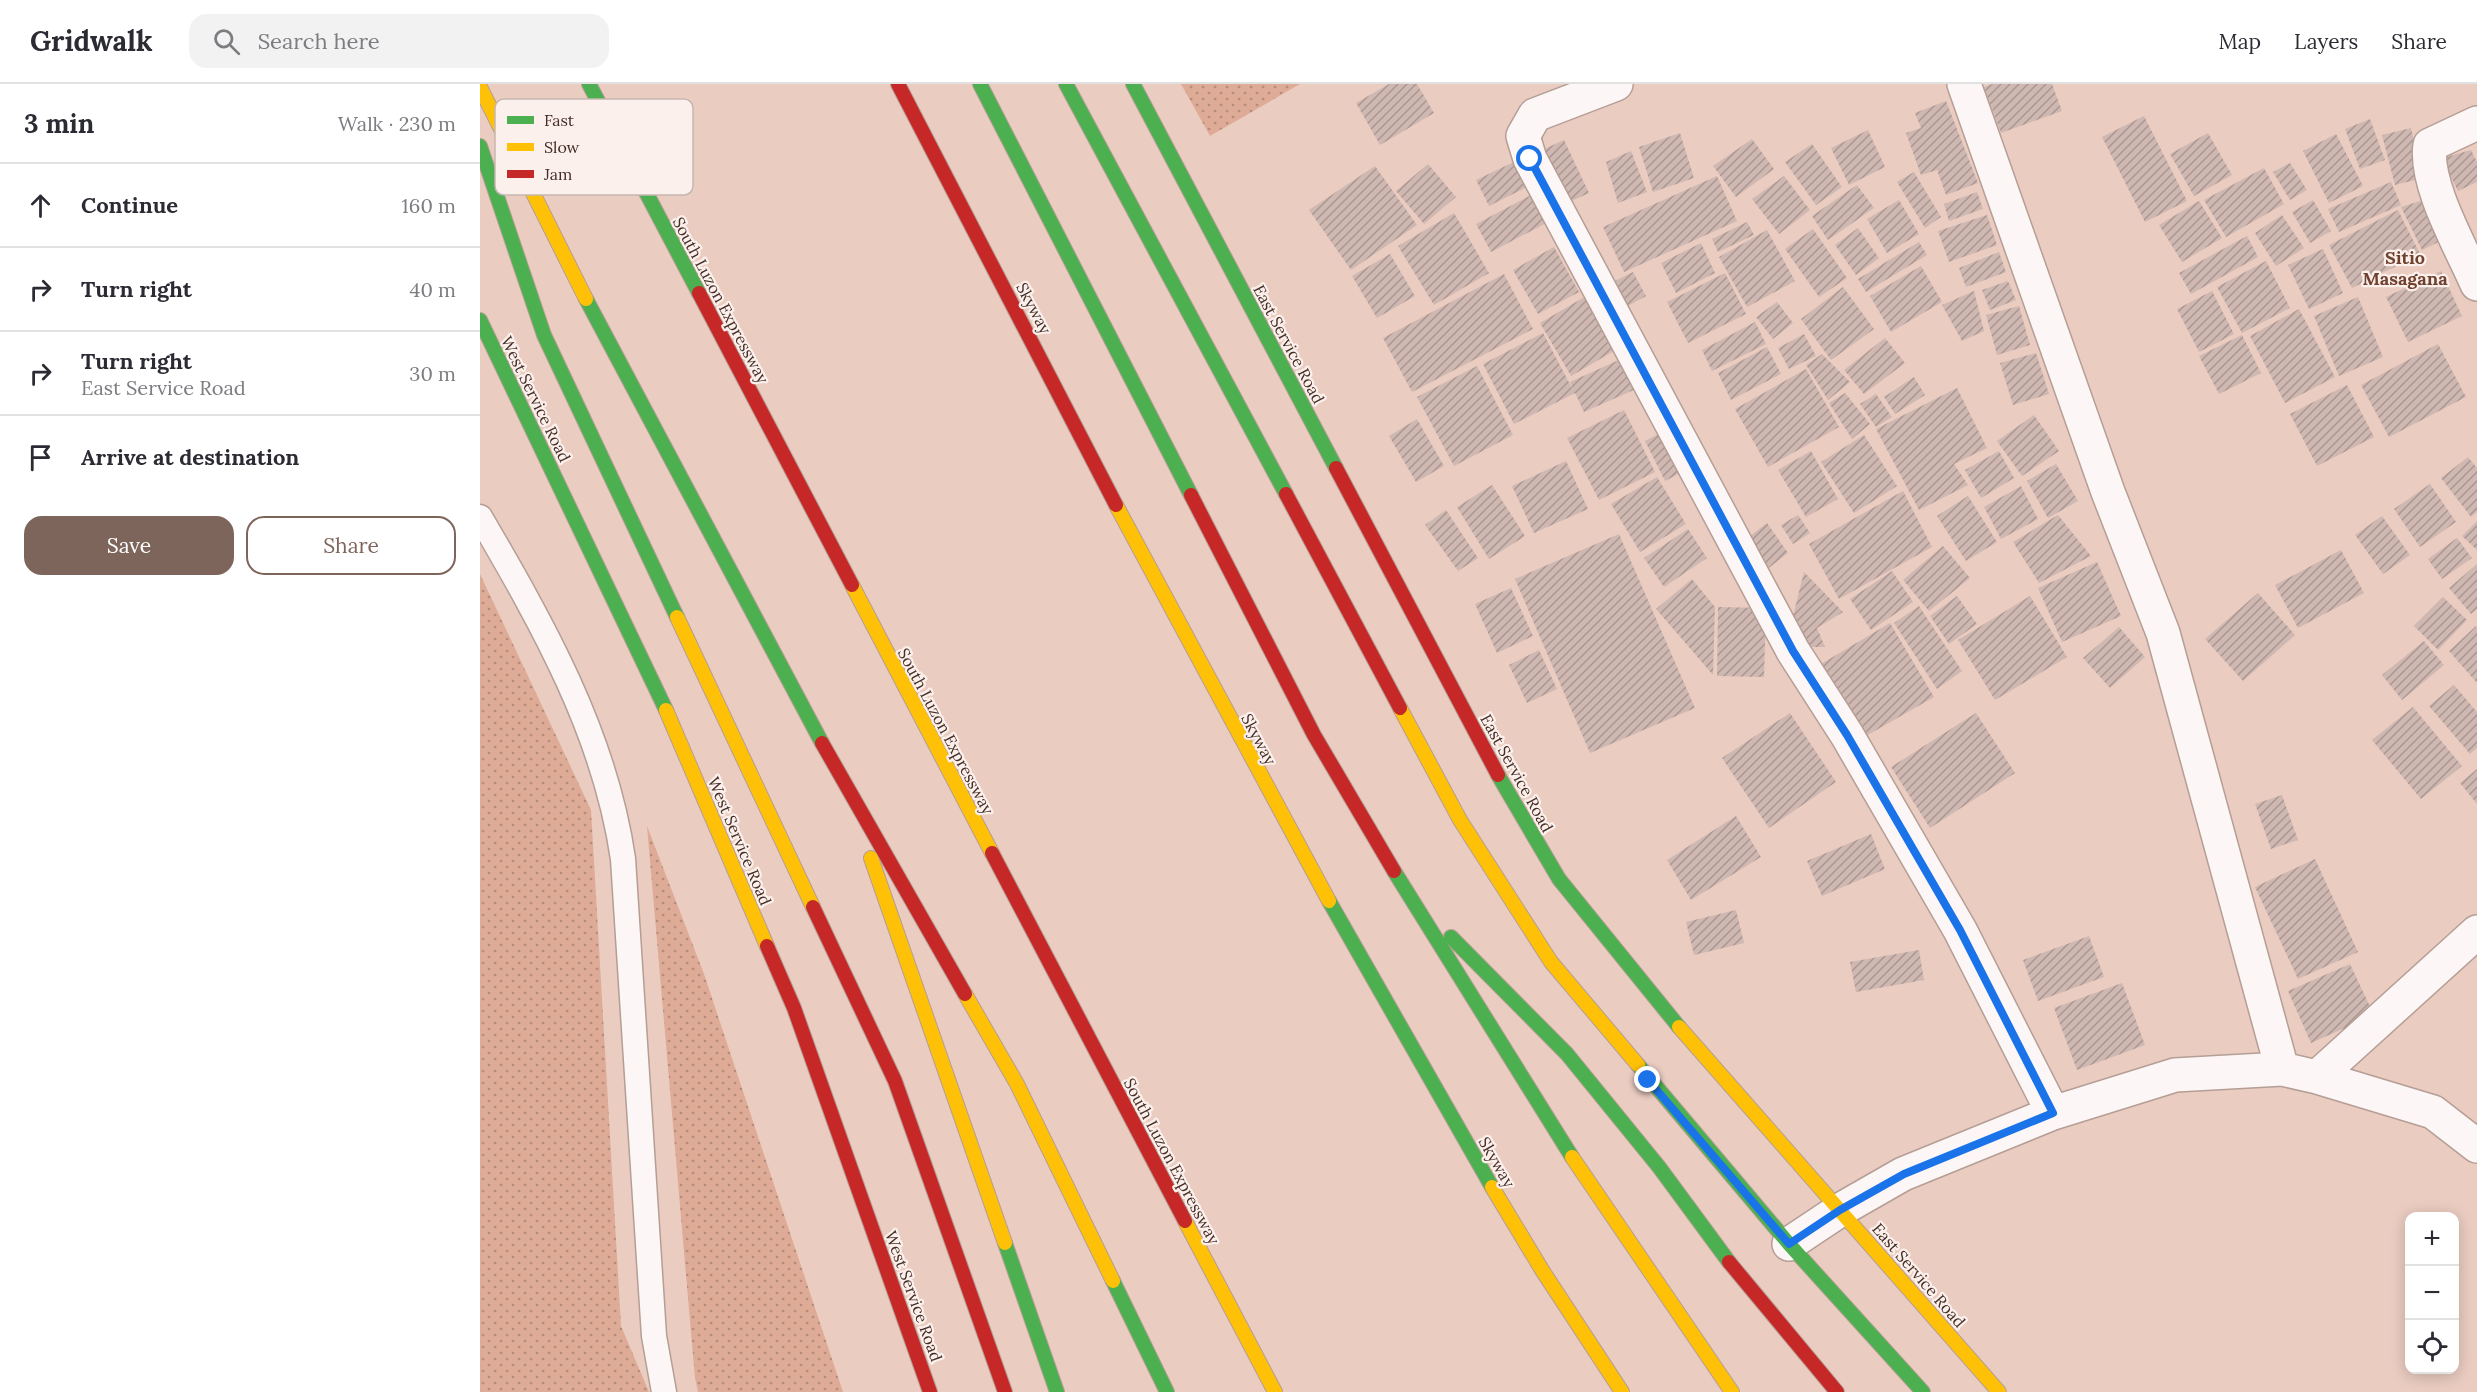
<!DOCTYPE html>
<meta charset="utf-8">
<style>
body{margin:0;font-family:Lora,serif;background:#f2f2f3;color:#2b2b33}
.controls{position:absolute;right:18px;bottom:18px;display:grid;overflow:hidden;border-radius:12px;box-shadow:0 3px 15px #0003}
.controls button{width:54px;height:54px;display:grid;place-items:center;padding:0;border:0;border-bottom:2px solid #e1e1e2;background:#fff;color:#2b2b33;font:30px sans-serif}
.stop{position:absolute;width:18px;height:18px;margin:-14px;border:4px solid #1a73e8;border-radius:50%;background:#fff}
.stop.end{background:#1a73e8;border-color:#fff;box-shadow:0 2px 6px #0008}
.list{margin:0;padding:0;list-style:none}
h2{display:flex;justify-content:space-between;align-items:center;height:78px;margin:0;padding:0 24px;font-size:26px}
h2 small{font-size:20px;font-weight:400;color:#7c7c81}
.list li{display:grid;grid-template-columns:39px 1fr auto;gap:18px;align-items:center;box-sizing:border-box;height:84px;padding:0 24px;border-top:2px solid #e1e1e2}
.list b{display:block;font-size:22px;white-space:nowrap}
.list p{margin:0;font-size:20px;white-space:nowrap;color:#7c7c81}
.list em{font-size:20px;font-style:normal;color:#7c7c81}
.actions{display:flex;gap:12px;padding:18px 24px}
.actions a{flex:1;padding:14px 0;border:2px solid #7e655c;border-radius:18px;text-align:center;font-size:21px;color:#7e655c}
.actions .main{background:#7e655c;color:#fff}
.icon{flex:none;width:33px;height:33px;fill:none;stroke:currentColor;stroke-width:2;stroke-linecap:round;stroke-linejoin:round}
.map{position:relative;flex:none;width:1997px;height:1308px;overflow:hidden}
header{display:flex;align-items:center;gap:36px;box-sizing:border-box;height:84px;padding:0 30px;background:#fff;border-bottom:2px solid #e1e1e2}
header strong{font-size:28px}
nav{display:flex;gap:33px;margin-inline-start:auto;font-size:21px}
.search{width:420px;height:54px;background:#f2f2f3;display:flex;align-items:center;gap:15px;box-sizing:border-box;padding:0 21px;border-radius:18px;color:#7c7c81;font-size:22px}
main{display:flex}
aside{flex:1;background:#fff}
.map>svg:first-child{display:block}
.grass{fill:url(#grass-dots)}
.building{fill:url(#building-hatch)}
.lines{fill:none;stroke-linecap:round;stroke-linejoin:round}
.lane-casing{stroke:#b59e95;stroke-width:27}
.street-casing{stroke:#b59e95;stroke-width:36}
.fast-casing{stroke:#b59e95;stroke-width:16}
.slow-casing{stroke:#b59e95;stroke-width:16}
.jam-casing{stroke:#b59e95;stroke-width:16}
.lane{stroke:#fcf7f6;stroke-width:24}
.street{stroke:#fcf7f6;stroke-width:33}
.fast{stroke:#4caf50;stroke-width:14}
.slow{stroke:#ffc107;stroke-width:14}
.jam{stroke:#c62828;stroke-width:14}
.route{stroke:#1a73e8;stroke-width:8}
.labels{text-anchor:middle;stroke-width:4.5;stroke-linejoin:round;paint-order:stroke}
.street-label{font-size:16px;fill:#442e26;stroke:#fcf0ec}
.neighbourhood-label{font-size:18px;font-weight:bold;fill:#6f412f;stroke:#fcf0ec}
.key{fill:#fcf0ec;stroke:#c5b6b1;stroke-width:1.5}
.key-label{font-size:16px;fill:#442e26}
</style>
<header>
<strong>Gridwalk</strong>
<div class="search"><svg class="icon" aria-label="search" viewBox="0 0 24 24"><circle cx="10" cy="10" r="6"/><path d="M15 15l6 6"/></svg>Search here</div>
<nav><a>Map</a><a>Layers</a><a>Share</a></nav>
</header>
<main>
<aside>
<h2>3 min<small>Walk · 230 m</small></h2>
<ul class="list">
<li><svg class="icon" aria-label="ahead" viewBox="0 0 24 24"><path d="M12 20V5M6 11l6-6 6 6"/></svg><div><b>Continue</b></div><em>160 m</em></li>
<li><svg class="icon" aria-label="right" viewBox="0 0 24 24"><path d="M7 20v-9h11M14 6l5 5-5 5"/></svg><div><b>Turn right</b></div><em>40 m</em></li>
<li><svg class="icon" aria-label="right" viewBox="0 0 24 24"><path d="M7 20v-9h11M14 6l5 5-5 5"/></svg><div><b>Turn right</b><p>East Service Road</p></div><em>30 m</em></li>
<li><svg class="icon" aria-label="arrive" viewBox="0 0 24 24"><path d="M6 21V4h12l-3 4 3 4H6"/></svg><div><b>Arrive at destination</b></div></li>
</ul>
<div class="actions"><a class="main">Save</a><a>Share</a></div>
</aside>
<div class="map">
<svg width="1997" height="1308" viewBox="0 0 1997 1308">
<defs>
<pattern id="grass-dots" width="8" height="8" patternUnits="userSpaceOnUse" patternTransform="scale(1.5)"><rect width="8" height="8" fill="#deab97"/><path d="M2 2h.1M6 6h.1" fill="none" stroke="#b68c7b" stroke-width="1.8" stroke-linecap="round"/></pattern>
<pattern id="building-hatch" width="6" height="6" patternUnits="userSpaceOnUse" patternTransform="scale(1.5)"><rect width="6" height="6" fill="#d0b8b2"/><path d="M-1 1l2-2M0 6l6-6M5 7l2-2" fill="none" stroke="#aa9691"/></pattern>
</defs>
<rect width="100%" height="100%" fill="#eaccc0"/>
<path class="grass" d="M 701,0 L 820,0 L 730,52 Z
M 0,490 L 111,726 L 141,1242 L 169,1308 L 0,1308 Z
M 167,742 L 224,890 L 363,1308 L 218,1308 L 215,1294 Z"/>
<path class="building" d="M 909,0 L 937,0 L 954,29 L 900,61 L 876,19 Z
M 1512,0 L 1572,0 L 1582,27 L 1521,49 L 1504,3 Z
M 1466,17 L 1498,99 L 1466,111 L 1457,86 L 1441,91 L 1426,49 L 1441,44 L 1435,29 Z
M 1664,32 L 1707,117 L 1665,138 L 1622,53 Z
M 1890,35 L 1905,76 L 1880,85 L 1865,45 Z
M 1931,44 L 1943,94 L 1915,101 L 1902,51 Z
M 1388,46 L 1405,83 L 1369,101 L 1351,64 Z
M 1200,49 L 1214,94 L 1173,108 L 1159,63 Z
M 1728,49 L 1752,91 L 1714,112 L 1690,70 Z
M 1856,50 L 1883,102 L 1849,119 L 1823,67 Z
M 1272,55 L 1294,85 L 1256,113 L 1233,82 Z
M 1084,56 L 1109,109 L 1085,120 L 1060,67 Z
M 1332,60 L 1362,103 L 1336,121 L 1305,78 Z
M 1991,66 L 1997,78 L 1997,98 L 1978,107 L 1962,74 Z
M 1151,67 L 1167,108 L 1138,119 L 1126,78 Z
M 1036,77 L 1049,102 L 1009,122 L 996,96 Z
M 1810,79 L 1827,106 L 1810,116 L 1793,88 Z
M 948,80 L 976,113 L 944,140 L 916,107 Z
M 895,82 L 937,141 L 871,186 L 829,126 Z
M 1784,84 L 1804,120 L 1746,153 L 1724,116 Z
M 1434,88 L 1461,133 L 1445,144 L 1417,98 Z
M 1237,92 L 1257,137 L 1144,188 L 1123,143 Z
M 1304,92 L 1330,126 L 1299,150 L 1272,115 Z
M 1911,98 L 1921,121 L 1859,148 L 1848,125 Z
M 1377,101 L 1394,124 L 1348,156 L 1332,132 Z
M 1497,108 L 1503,125 L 1469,137 L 1464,120 Z
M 1055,109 L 1070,137 L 1011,168 L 996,140 Z
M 1950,114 L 1969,153 L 1942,166 L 1921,123 Z
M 1419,116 L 1439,150 L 1407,169 L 1387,135 Z
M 1833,116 L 1851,147 L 1830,159 L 1812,128 Z
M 1719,117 L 1742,154 L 1702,178 L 1679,141 Z
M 1918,126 L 1940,170 L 1872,204 L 1849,161 Z
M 974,129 L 1009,189 L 954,221 L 918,162 Z
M 1507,131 L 1517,161 L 1469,178 L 1458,147 Z
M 1802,131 L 1824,164 L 1796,182 L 1775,149 Z
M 1267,138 L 1274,151 L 1238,168 L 1232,155 Z
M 1378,144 L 1399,174 L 1376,191 L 1355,161 Z
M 1333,145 L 1367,194 L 1339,213 L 1305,165 Z
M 1287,146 L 1315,197 L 1267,223 L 1239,173 Z
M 1767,152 L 1778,173 L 1711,210 L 1699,189 Z
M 1439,158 L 1447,171 L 1386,208 L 1378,195 Z
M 1221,159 L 1235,189 L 1196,209 L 1181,179 Z
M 1074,163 L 1099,208 L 1058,230 L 1033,186 Z
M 1843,165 L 1863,209 L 1829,225 L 1808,181 Z
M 1519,168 L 1526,188 L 1486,203 L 1479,184 Z
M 910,170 L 935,212 L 897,234 L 872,192 Z
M 1786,177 L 1810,224 L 1762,249 L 1737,203 Z
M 1441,182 L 1462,218 L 1411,248 L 1390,212 Z
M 1961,187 L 1982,232 L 1928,258 L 1906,213 Z
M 1153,188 L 1166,212 L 1146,223 L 1133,198 Z
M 1245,189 L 1266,230 L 1208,259 L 1187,218 Z
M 1024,190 L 1053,245 L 932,308 L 903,254 Z
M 1528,197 L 1536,216 L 1510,226 L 1502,206 Z
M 1363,203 L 1394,245 L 1351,276 L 1321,235 Z
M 1494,207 L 1504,247 L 1482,257 L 1462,221 Z
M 1732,207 L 1754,250 L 1719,268 L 1697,225 Z
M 1113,208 L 1144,261 L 1091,292 L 1060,239 Z
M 1878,213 L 1903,273 L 1859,292 L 1834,232 Z
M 1297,218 L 1313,239 L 1293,255 L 1276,233 Z
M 1539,222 L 1550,261 L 1517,271 L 1506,231 Z
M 1819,225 L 1855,293 L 1805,319 L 1770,252 Z
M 1275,238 L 1286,260 L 1232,287 L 1222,266 Z
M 1063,249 L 1093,306 L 1090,298 L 1141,275 L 1156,305 L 1104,328 L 1095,309 L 1034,340 L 1003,280 Z
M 1324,250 L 1336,272 L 1309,285 L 1298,264 Z
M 1762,251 L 1781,289 L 1739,310 L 1719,272 Z
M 1405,254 L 1425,279 L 1384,310 L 1364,286 Z
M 1958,260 L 1986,313 L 1909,353 L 1881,301 Z
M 1287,263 L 1301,290 L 1251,316 L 1238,289 Z
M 1556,269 L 1569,310 L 1533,321 L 1520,279 Z
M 1342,270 L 1370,298 L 1348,316 L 1326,281 Z
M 997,282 L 1033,351 L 974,382 L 937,313 Z
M 1326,285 L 1359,343 L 1288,383 L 1255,325 Z
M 1434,293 L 1445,311 L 1415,330 L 1404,313 Z
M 1867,301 L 1894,353 L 1837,382 L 1810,330 Z
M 1477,304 L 1507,364 L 1474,380 L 1488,401 L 1439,426 L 1396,345 Z
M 1365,309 L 1390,340 L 1372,355 L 1349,319 Z
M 1396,310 L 1412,333 L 1396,343 L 1380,320 Z
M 1144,326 L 1175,388 L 1119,416 L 1087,354 Z
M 1554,331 L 1579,367 L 1542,392 L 1517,357 Z
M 937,335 L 964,382 L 936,398 L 909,352 Z
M 1186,346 L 1206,386 L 1185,397 L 1165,357 Z
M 1384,351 L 1417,402 L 1374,429 L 1341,378 Z
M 1331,367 L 1358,415 L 1326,433 L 1298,386 Z
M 1519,367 L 1534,394 L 1501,414 L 1485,386 Z
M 1988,373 L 1997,384 L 1997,428 L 1991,433 L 1961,394 Z
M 1086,377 L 1108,425 L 1054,449 L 1032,402 Z
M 1576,380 L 1598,417 L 1568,434 L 1547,397 Z
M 1177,393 L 1206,440 L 1160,468 L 1131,420 Z
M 1950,400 L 1976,438 L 1940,463 L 1914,425 Z
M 1012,401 L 1045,452 L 1009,475 L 977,423 Z
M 1541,402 L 1558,435 L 1521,455 L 1504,423 Z
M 1423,407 L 1452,463 L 1359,515 L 1329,460 Z
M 1488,412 L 1517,458 L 1486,477 L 1457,432 Z
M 966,426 L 998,474 L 978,487 L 945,441 Z
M 1318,431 L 1330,449 L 1313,460 L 1301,441 Z
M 1578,431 L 1611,472 L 1559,499 L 1533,458 Z
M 1902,432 L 1930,471 L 1903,490 L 1875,451 Z
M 1997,437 L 1997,466 L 1982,452 Z
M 1287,439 L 1308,469 L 1286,486 L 1265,456 Z
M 1208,445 L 1227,474 L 1184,503 L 1164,474 Z
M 1139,450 L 1215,624 L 1110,669 L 1035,495 Z
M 1977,454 L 1992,474 L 1962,495 L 1948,475 Z
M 1463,462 L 1490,494 L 1449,527 L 1423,496 Z
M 1861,466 L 1884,509 L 1818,544 L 1795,501 Z
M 1617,478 L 1641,532 L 1582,558 L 1558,504 Z
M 1997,480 L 1997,525 L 1991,530 L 1969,504 Z
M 1412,487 L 1433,518 L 1391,546 L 1370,515 Z
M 1324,488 L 1363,528 L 1337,544 L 1345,563 L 1318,563 L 1308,552 Z
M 1212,495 L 1235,523 L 1233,591 L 1176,525 Z
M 1031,504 L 1053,552 L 1017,569 L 995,520 Z
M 1778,509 L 1815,551 L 1763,597 L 1725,555 Z
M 1477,512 L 1497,540 L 1469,560 L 1450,532 Z
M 1550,512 L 1587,573 L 1515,616 L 1478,556 Z
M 1963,513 L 1987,536 L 1958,566 L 1934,542 Z
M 1439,522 L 1482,587 L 1457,605 L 1414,539 Z
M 1238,523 L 1286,524 L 1284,593 L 1237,592 Z
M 1410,539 L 1454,613 L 1379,656 L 1336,583 Z
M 1996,542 L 1997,544 L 1997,599 L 1969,567 Z
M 1639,543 L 1665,573 L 1630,604 L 1603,574 Z
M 1944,557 L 1964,581 L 1922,616 L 1902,591 Z
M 1059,566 L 1077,605 L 1047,619 L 1029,581 Z
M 1974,601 L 1997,628 L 1997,664 L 1990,670 L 1949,622 Z
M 1933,623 L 1982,682 L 1941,715 L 1892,656 Z
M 1310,629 L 1356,698 L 1289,744 L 1242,674 Z
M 1496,629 L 1535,689 L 1450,744 L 1411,683 Z
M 1997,685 L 1997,720 L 1980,699 Z
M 1802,711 L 1818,756 L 1791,765 L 1775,720 Z
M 1256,732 L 1281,773 L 1211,816 L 1187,776 Z
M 1391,750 L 1405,785 L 1342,812 L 1327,777 Z
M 1835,775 L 1878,868 L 1818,895 L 1775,803 Z
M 1256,826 L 1264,859 L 1214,871 L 1206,838 Z
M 1609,852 L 1624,893 L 1558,917 L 1543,876 Z
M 1439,866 L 1444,896 L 1376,908 L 1370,878 Z
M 1870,880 L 1894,931 L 1831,959 L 1808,907 Z
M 1642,899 L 1665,961 L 1597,986 L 1574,924 Z"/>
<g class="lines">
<defs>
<path id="lane" d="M 0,433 C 63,541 125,650 143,775 L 174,1252 L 184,1308"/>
<path id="street" d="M 1136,0 L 1055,31 L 1043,52 L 1050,75 L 1313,567 L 1367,651 L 1480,846 L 1573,1029
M 1484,0 L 1628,408 L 1683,549 L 1802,985
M 1997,39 L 1950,61 C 1944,100 1981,163 1997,200
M 1837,993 L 1997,848
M 1309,1160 L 1360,1126 L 1423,1090 L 1573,1029 L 1695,991 L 1802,985 L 1837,993 L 1953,1028 L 1997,1062"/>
<path id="fast" d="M 109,0 L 219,209
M 500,0 L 711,411
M 586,0 L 806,410
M 653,0 L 856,384
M 0,62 L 64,251 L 197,533
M 106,215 L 342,659
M 0,236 L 186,626
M 1018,691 L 1079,795 L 1199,943
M 914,787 L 1092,1073
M 849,817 L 1012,1103
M 971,853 L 1087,970 L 1179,1083 L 1249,1178
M 1158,981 L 1309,1160 L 1443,1308
M 525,1159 L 577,1308
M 633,1197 L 687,1308"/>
<path id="slow" d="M 0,3 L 106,215
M 636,421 L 849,817
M 372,501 L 512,769
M 197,533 L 333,823
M 920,624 L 980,736 L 1071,878 L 1158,981
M 186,626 L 287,862
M 391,774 L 525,1159
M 485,910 L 537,1000 L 633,1197
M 1199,943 L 1519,1308
M 1092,1073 L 1252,1308
M 1012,1103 L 1062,1186 L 1142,1308
M 705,1137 L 795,1308"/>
<path id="jam" d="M 418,0 L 636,421
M 219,209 L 372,501
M 856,384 L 1018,691
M 806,410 L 920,624
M 711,411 L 834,651 L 914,787
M 342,659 L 485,910
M 512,769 L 705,1137
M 333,823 L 415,997 L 525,1308
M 287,862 L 314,924 L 450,1308
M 1249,1178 L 1357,1308"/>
</defs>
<use href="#lane" class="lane-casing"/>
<use href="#street" class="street-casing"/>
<use href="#fast" class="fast-casing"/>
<use href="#slow" class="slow-casing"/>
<use href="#jam" class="jam-casing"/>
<use href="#lane" class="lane"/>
<use href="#street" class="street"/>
<use href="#fast" class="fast"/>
<use href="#slow" class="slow"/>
<use href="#jam" class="jam"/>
</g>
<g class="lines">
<path class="route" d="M 1050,75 L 1313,567 L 1367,651 L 1480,846 L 1573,1029 L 1424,1090 L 1360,1126 L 1309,1160 L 1168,996"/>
</g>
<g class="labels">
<g class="street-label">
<text transform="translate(241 216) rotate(62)" y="6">South Luzon Expressway</text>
<text transform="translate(554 224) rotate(62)" y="6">Skyway</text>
<text transform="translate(809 260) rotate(62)" y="6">East Service Road</text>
<text transform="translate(56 315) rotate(64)" y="6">West Service Road</text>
<text transform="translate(466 647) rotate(62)" y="6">South Luzon Expressway</text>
<text transform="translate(779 655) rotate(62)" y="6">Skyway</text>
<text transform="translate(1037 689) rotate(61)" y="6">East Service Road</text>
<text transform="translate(260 757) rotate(67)" y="6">West Service Road</text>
<text transform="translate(692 1077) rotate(62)" y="6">South Luzon Expressway</text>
<text transform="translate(1017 1078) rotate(60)" y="6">Skyway</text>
<text transform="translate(1439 1191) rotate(49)" y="6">East Service Road</text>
<text transform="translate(434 1212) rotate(70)" y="6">West Service Road</text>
</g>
<g class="neighbourhood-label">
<text x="1925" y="180">Sitio<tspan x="1925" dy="21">Masagana</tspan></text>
</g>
</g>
<rect x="15" y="15" width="198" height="96" rx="9" class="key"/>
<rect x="27" y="32" width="27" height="8" fill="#4caf50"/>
<rect x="27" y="59" width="27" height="8" fill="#ffc107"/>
<rect x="27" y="86" width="27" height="8" fill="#c62828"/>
<g class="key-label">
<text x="64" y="42">Fast</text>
<text x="64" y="69">Slow</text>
<text x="64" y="96">Jam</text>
</g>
</svg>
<div class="controls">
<button>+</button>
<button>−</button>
<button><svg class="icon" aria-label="locate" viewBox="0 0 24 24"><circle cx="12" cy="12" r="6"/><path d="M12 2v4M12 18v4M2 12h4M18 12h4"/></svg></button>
</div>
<div class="stop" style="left:1050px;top:75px"></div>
<div class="stop end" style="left:1168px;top:996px"></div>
</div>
</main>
